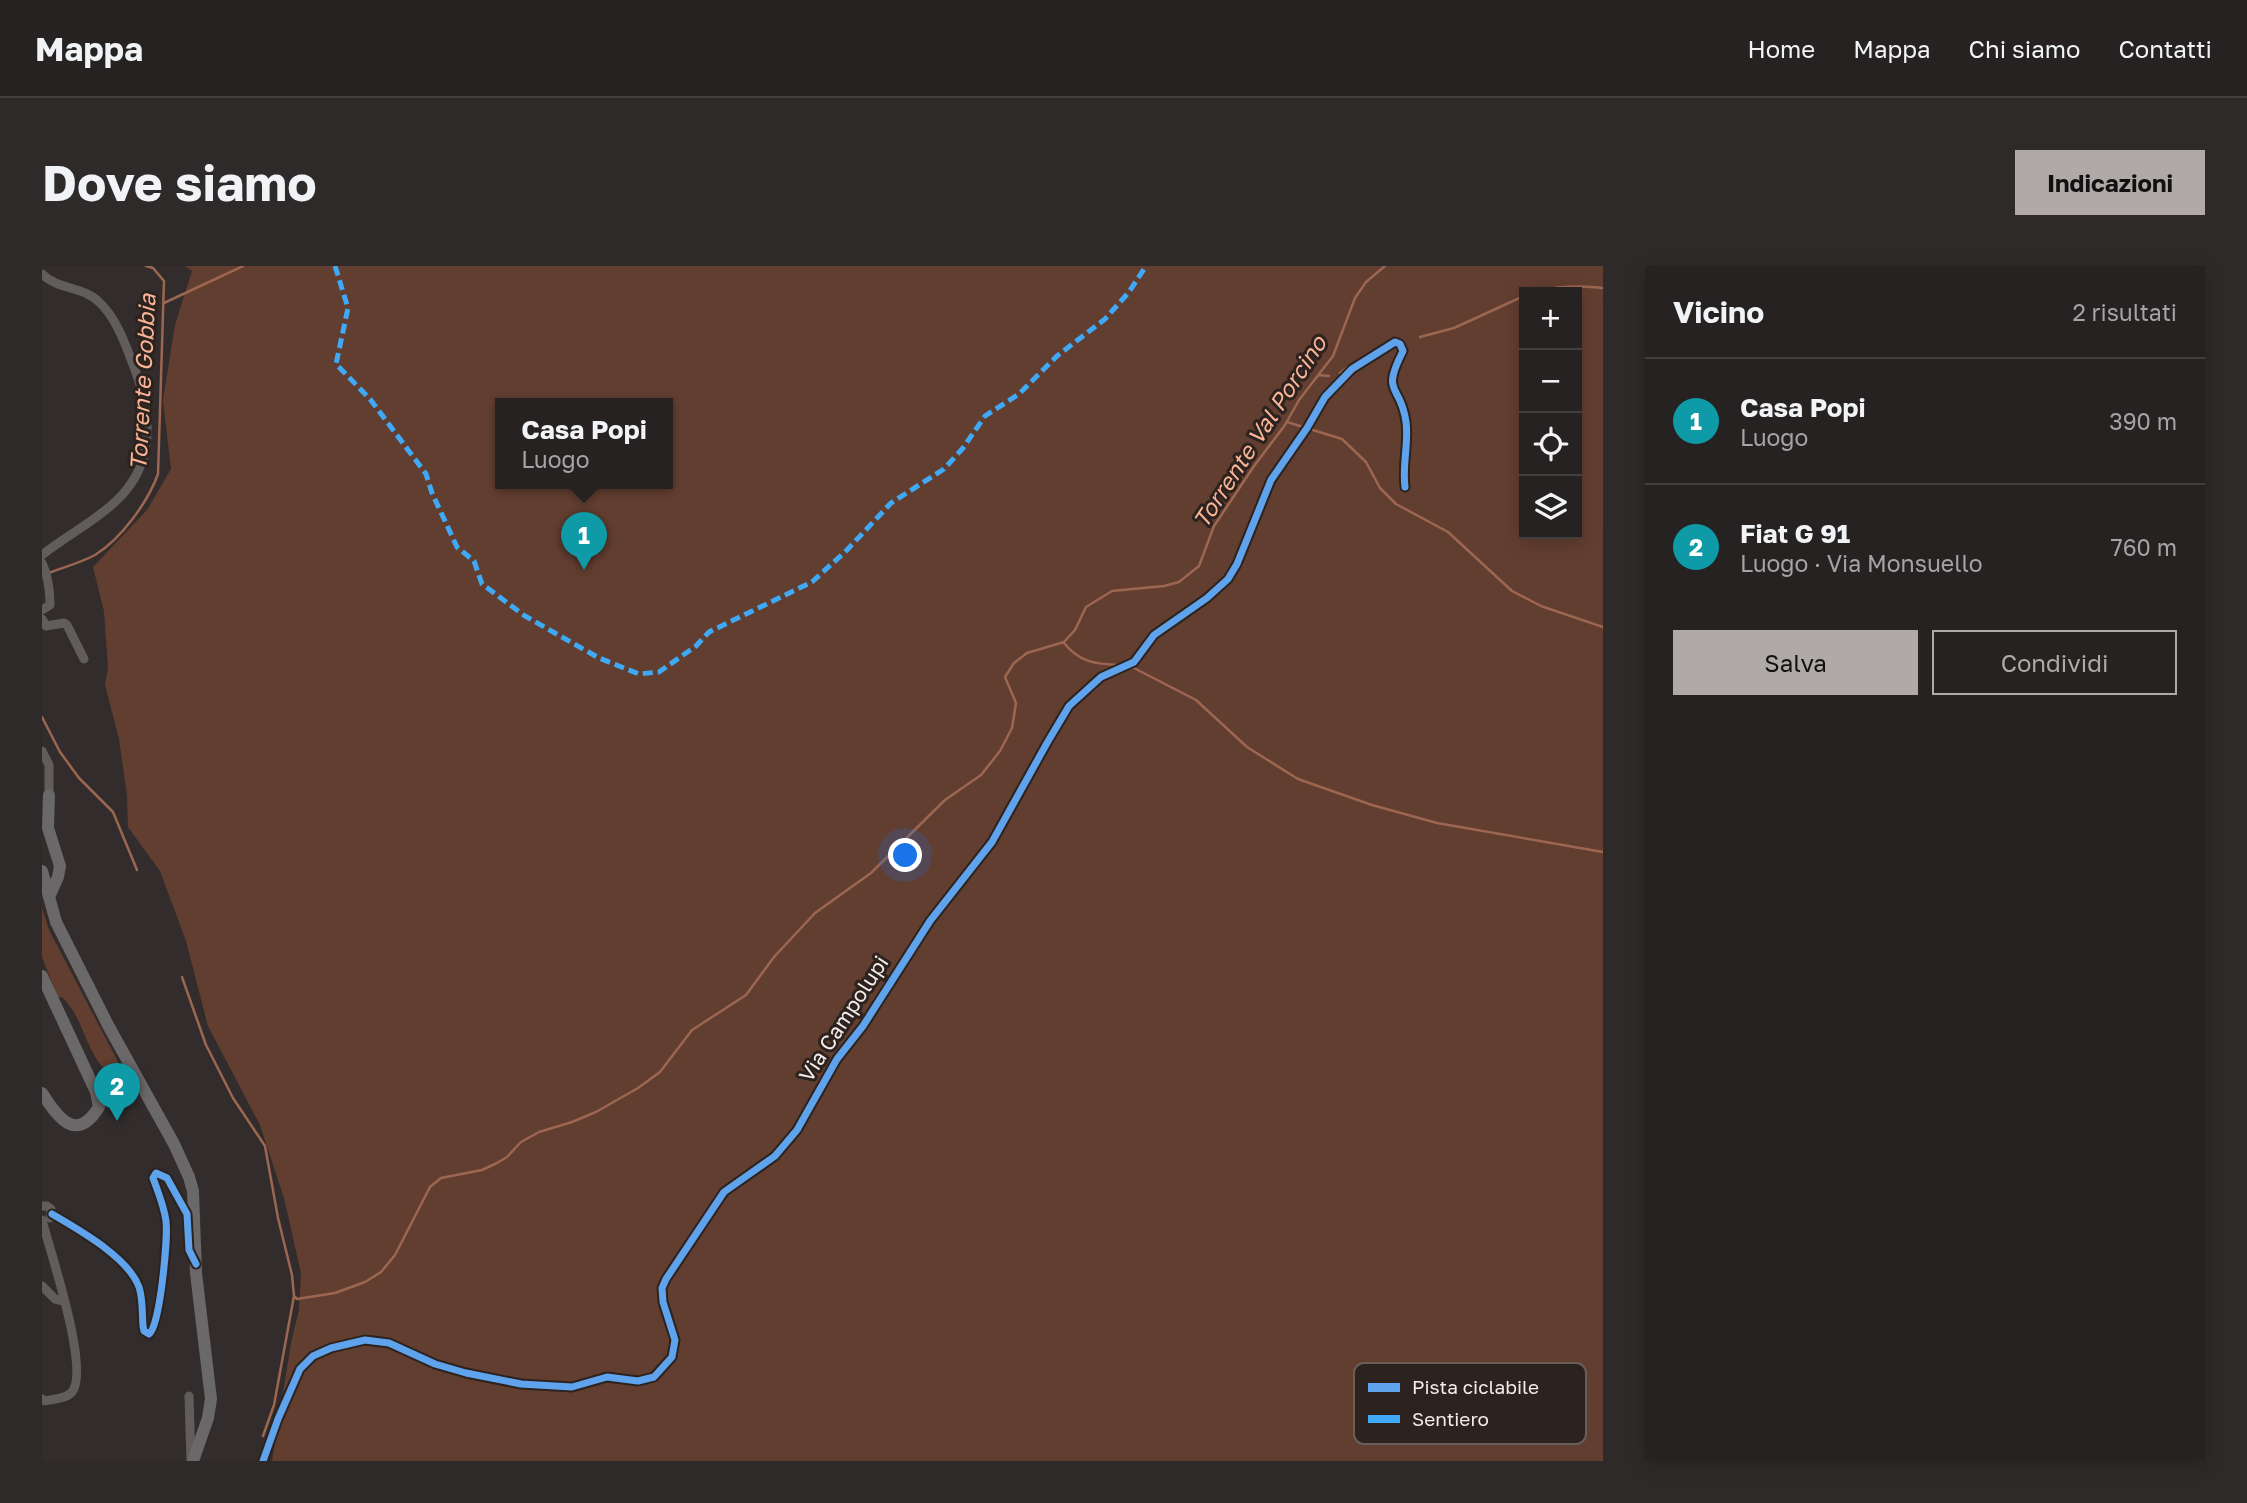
<!DOCTYPE html>
<html lang="it">
<meta charset="utf-8">
<style>
body{margin:0;font-family:"Golos Text",sans-serif;background:#2e2a2a;color:#f1f3f6}
.controls{position:absolute;right:21px;top:21px;display:grid;overflow:hidden;border-radius:0px;box-shadow:0 4px 18px #0003}
.controls button{width:63px;height:63px;display:grid;place-items:center;padding:0;border:0;border-bottom:2px solid #423f3f;background:#262221;color:#f1f3f6;font:35px sans-serif}
.you{position:absolute;left:864px;top:590px;width:24px;height:24px;margin:-18px;border:5px solid #fff;border-radius:50%;background:#1a73e8;box-shadow:0 0 0 10px #1a73e833}
.badge{display:grid;place-items:center;width:46px;height:46px;border-radius:50%;background:#afa9a8;color:#fff;font-size:23px;font-weight:700}
.pin{position:absolute;translate:-50% -58px;filter:drop-shadow(0 2px 4px #0008)}
.pin::after{content:'';position:absolute;top:37px;width:24px;height:21px;background:inherit;clip-path:polygon(0 0,100% 0,50% 100%)}
.popup{position:absolute;left:453px;top:132px;width:178px;height:91px;box-sizing:border-box;display:grid;place-content:center;border-radius:0px;background:#262221;filter:drop-shadow(0 2px 5px #0005);font-size:23px;white-space:nowrap;color:#a4a4a5}
.popup b{font-size:26px;color:#f1f3f6}
.popup::after{content:'';position:absolute;left:50%;top:100%;margin-left:-14px;border:14px solid transparent;border-top-color:#262221}
.list{margin:0;padding:0;list-style:none}
h2{display:flex;justify-content:space-between;align-items:center;height:91px;margin:0;padding:0 28px;font-size:30px}
h2 small{font-size:23px;font-weight:400;color:#a4a4a5}
.list li{display:grid;grid-template-columns:46px 1fr auto;gap:21px;align-items:center;box-sizing:border-box;height:126px;padding:0 28px;border-top:2px solid #423f3f}
.list b{display:block;font-size:26px;white-space:nowrap}
.list p{margin:0;font-size:23px;white-space:nowrap;color:#a4a4a5}
.list em{font-size:23px;font-style:normal;color:#a4a4a5}
.actions{display:flex;gap:14px;padding:21px 28px}
.actions a{flex:1;padding:16px 0;border:2px solid #afa9a8;border-radius:0px;text-align:center;font-size:24px;color:#afa9a8}
.actions .main{background:#afa9a8;color:#111}
.icon{flex:none;width:38px;height:38px;fill:none;stroke:currentColor;stroke-width:2;stroke-linecap:round;stroke-linejoin:round}
.map{position:relative;flex:none;width:1561px;height:1195px;overflow:hidden;border-radius:0px}
header{display:flex;align-items:center;gap:42px;box-sizing:border-box;height:98px;padding:0 35px;background:#262221;border-bottom:2px solid #423f3f}
header strong{font-size:33px}
nav{display:flex;gap:38px;margin-inline-start:auto;font-size:24px}
.intro{display:flex;align-items:center;justify-content:space-between;box-sizing:border-box;height:168px;padding:0 42px}
h1{margin:0;font-size:49px}
.button{padding:18px 32px;border-radius:0px;background:#afa9a8;color:#111;font-size:24px;font-weight:700}
main{display:flex;gap:42px;padding:0 42px}
aside{flex:1;background:#262221;border-radius:0px;box-shadow:0 4px 18px #0003}
.map>svg:first-child{display:block}
.green{fill:#623e30;fill-rule:evenodd}
.lines{fill:none;stroke-linecap:round;stroke-linejoin:round}
.stream{stroke:#9c6650;stroke-width:2.5}
.minor{stroke:#605d5c;stroke-width:9}
.secondary{stroke:#6a6868;stroke-width:12}
.quiet{stroke:#3fa9f5;stroke-width:5;stroke-dasharray:10 5;stroke-linecap:butt}
.cycleway-casing{stroke:#2c221e;stroke-width:11}
.cycleway{stroke:#60a3ed;stroke-width:7}
.labels{text-anchor:middle;stroke-width:6;stroke-linejoin:round;paint-order:stroke}
.street-label{font-size:21px;fill:#f3ecea;stroke:#2c221e}
.water-label{font-size:23px;font-style:italic;fill:#f9b397;stroke:#2c221e}
.key{fill:#2c221e;stroke:#685f5b;stroke-width:2}
.key-label{font-size:19px;fill:#f3ecea}
</style>
<header>
<strong>Mappa</strong>
<nav><a>Home</a><a>Mappa</a><a>Chi siamo</a><a>Contatti</a></nav>
</header>
<div class="intro"><h1>Dove siamo</h1><a class="button">Indicazioni</a></div>
<main>
<div class="map">
<svg width="1561" height="1195" viewBox="0 0 1561 1195">
<rect width="100%" height="100%" fill="#322d2c"/>
<path class="green" d="M 143,0 L 1561,0 L 1561,1195 L 230,1195 L 249,1077 L 257,1044 L 259,1007 L 242,932 L 218,859 L 166,760 L 144,675 L 118,605 L 86,561 L 85,529 L 77,473 L 63,419 L 66,402 L 62,345 L 51,301 L 105,244 L 129,203 L 121,134 L 133,59 L 150,5 ZM 1482,26 L 1535,26 L 1535,268 L 1482,268 ZM 458,138 L 626,138 L 626,218 L 458,218 Z
M 0,642 L 7,664 L 84,811 L 88,828 C 73,817 57,800 49,783 C 40,765 35,745 20,731 L 16,732 L 0,691 Z"/>
<g class="lines">
<path class="stream" d="M 1493,26 C 1516,19 1537,20 1561,22
M 122,37 L 201,0
M 1378,71 L 1412,62 L 1482,30
M 1298,107 L 1306,101
M 1277,109 L 1287,110
M 1245,156 L 1300,173 L 1324,196 L 1338,222 L 1354,238 L 1406,266 L 1470,325 L 1499,340 L 1561,361
M 7,307 C 22,301 38,297 53,289 C 79,273 106,236 116,208 L 122,15 L 111,2 L 104,0
M 1022,377 C 1038,397 1054,398 1078,399
M 1088,400 L 1154,434 L 1205,481 L 1256,513 L 1330,539 L 1395,557 L 1561,586
M 0,451 L 18,486 L 37,512 L 71,546 L 95,604
M 140,711 L 164,779 L 191,832 L 223,880 L 236,952 L 250,1009 L 252,1030 L 232,1139 L 221,1170
M 252,1030 L 255,1033 L 293,1027 L 323,1016 L 339,1006 L 353,989 L 388,921 L 399,912 L 440,904 L 455,897 L 465,891 L 479,876 L 497,866 L 530,856 L 554,846 L 596,822 L 618,806 L 650,764 L 704,729 L 732,691 L 773,647 L 829,607 L 903,534 L 939,509 L 958,485 L 970,462 L 974,437 L 963,411 L 972,397 L 985,387 L 1022,376 L 1033,364 L 1044,341 L 1070,325 L 1122,320 L 1137,316 L 1157,300 L 1172,260 L 1212,200 L 1243,159 L 1257,134 L 1291,90 L 1313,32 L 1324,16 L 1343,0"/>
<path class="minor" d="M 0,8 C 16,24 41,20 57,36 C 74,51 84,80 92,101 C 110,148 114,198 74,235 C 52,256 24,270 0,289
M 0,297 C 6,310 8,324 8,339 L 0,344
M 0,353 L 4,360 L 22,357 L 25,359 L 42,393
M 0,485 L 7,499 L 7,529
M 0,940 L 5,940 L 9,943 L 8,952
M 10,948 C 37,964 86,991 97,1021 C 101,1033 100,1047 101,1060 L 102,1065 L 107,1068 C 118,1061 126,972 124,955 C 122,940 116,926 111,912 L 114,907 L 125,912 L 145,948 L 147,984 L 151,993
M 0,954 C 7,982 50,1108 29,1127 C 23,1133 11,1133 3,1135 L 0,1133
M 0,1020 L 13,1033 L 22,1035
M 147,1130 L 149,1195
M 221,1195 L 236,1153 L 258,1103 L 271,1090 L 289,1082 L 323,1074 L 347,1077 L 393,1098 L 424,1107 L 479,1118 L 530,1121 L 565,1111 L 596,1115 L 612,1111 L 630,1091 L 633,1074 L 621,1036 L 620,1022 L 624,1013 L 682,926 L 733,890 L 755,864 L 795,793 L 821,760 L 888,655 L 950,576 L 1005,477 L 1027,440 L 1059,411 L 1092,396 L 1112,369 L 1165,332 L 1186,313 L 1195,298 L 1229,214 L 1265,162 L 1283,131 L 1310,103 L 1353,76 L 1358,78 L 1361,85 C 1338,130 1359,117 1364,156 C 1367,176 1360,199 1363,221"/>
<path class="secondary" d="M 7,529 L 6,562 L 18,600 L 16,611 L 7,631
M 0,605 L 14,656 L 67,761 L 132,878 L 147,911 L 151,925 L 154,1007 L 169,1133 L 166,1152 L 151,1195
M 0,710 L 54,826 L 57,841 C 34,878 15,851 0,827"/>
<path class="quiet" d="M 293,0 L 306,42 L 294,98 L 328,133 L 384,208 L 390,227 L 415,281 L 432,295 L 440,318 L 483,350 L 557,392 L 597,408 L 617,406 L 654,380 L 667,366 L 770,316 L 805,284 L 849,237 L 902,203 L 921,182 L 943,150 L 977,128 L 1015,90 L 1063,53 L 1087,26 L 1104,0"/>
<defs>
<path id="cycleway" d="M 10,948 C 37,964 86,991 97,1021 C 101,1033 100,1047 101,1060 L 102,1065 L 107,1068 C 118,1061 126,972 124,955 C 122,940 116,926 111,912 L 114,907 L 125,912 L 145,948 L 147,984 L 154,998
M 221,1195 L 236,1153 L 258,1103 L 271,1090 L 289,1082 L 323,1074 L 347,1077 L 393,1098 L 424,1107 L 479,1118 L 530,1121 L 565,1111 L 596,1115 L 612,1111 L 630,1091 L 633,1074 L 621,1036 L 620,1022 L 624,1013 L 682,926 L 733,890 L 755,864 L 795,793 L 821,760 L 888,655 L 950,576 L 1005,477 L 1027,440 L 1059,411 L 1092,396 L 1112,369 L 1165,332 L 1186,313 L 1195,298 L 1229,214 L 1265,162 L 1283,131 L 1310,103 L 1353,76 L 1358,78 L 1361,85 C 1338,130 1359,117 1364,156 C 1367,176 1360,199 1363,221"/>
</defs>
<use href="#cycleway" class="cycleway-casing"/>
<use href="#cycleway" class="cycleway"/>
</g>
<g class="labels">
<g class="street-label">
<text transform="translate(802 753) rotate(-57)" y="7">Via Campolupi</text>
</g>
<g class="water-label">
<text transform="translate(101 116) rotate(-87)" y="8">Torrente Gobbia</text>
<text transform="translate(1218 166) rotate(-57)" y="8">Torrente Val Porcino</text>
</g>
</g>
<rect x="1312" y="1097" width="232" height="81" rx="10" class="key"/>
<rect x="1326" y="1117" width="32" height="9" fill="#60a3ed"/>
<rect x="1326" y="1149" width="32" height="8" fill="#3fa9f5"/>
<g class="key-label">
<text x="1370" y="1128">Pista ciclabile</text>
<text x="1370" y="1160">Sentiero</text>
</g>
</svg>
<div class="controls">
<button>+</button>
<button>−</button>
<button><svg class="icon" aria-label="locate" viewBox="0 0 24 24"><circle cx="12" cy="12" r="6"/><path d="M12 2v4M12 18v4M2 12h4M18 12h4"/></svg></button>
<button><svg class="icon" aria-label="layers" viewBox="0 0 24 24"><path d="M12 4l9 5-9 5-9-5zM3 14l9 5 9-5"/></svg></button>
</div>
<div class="you"></div>
<div class="pin badge" style="left:542px;top:304px;background:#0f9aa8">1</div>
<div class="popup"><b>Casa Popi</b>Luogo</div>
<div class="pin badge" style="left:75px;top:855px;background:#0f9aa8">2</div>
</div>
<aside>
<h2>Vicino<small>2 risultati</small></h2>
<ul class="list">
<li><span class="badge" style="background:#0f9aa8">1</span><div><b>Casa Popi</b><p>Luogo</p></div><em>390 m</em></li>
<li><span class="badge" style="background:#0f9aa8">2</span><div><b>Fiat G 91</b><p>Luogo · Via Monsuello</p></div><em>760 m</em></li>
</ul>
<div class="actions"><a class="main">Salva</a><a>Condividi</a></div>
</aside>
</main>
